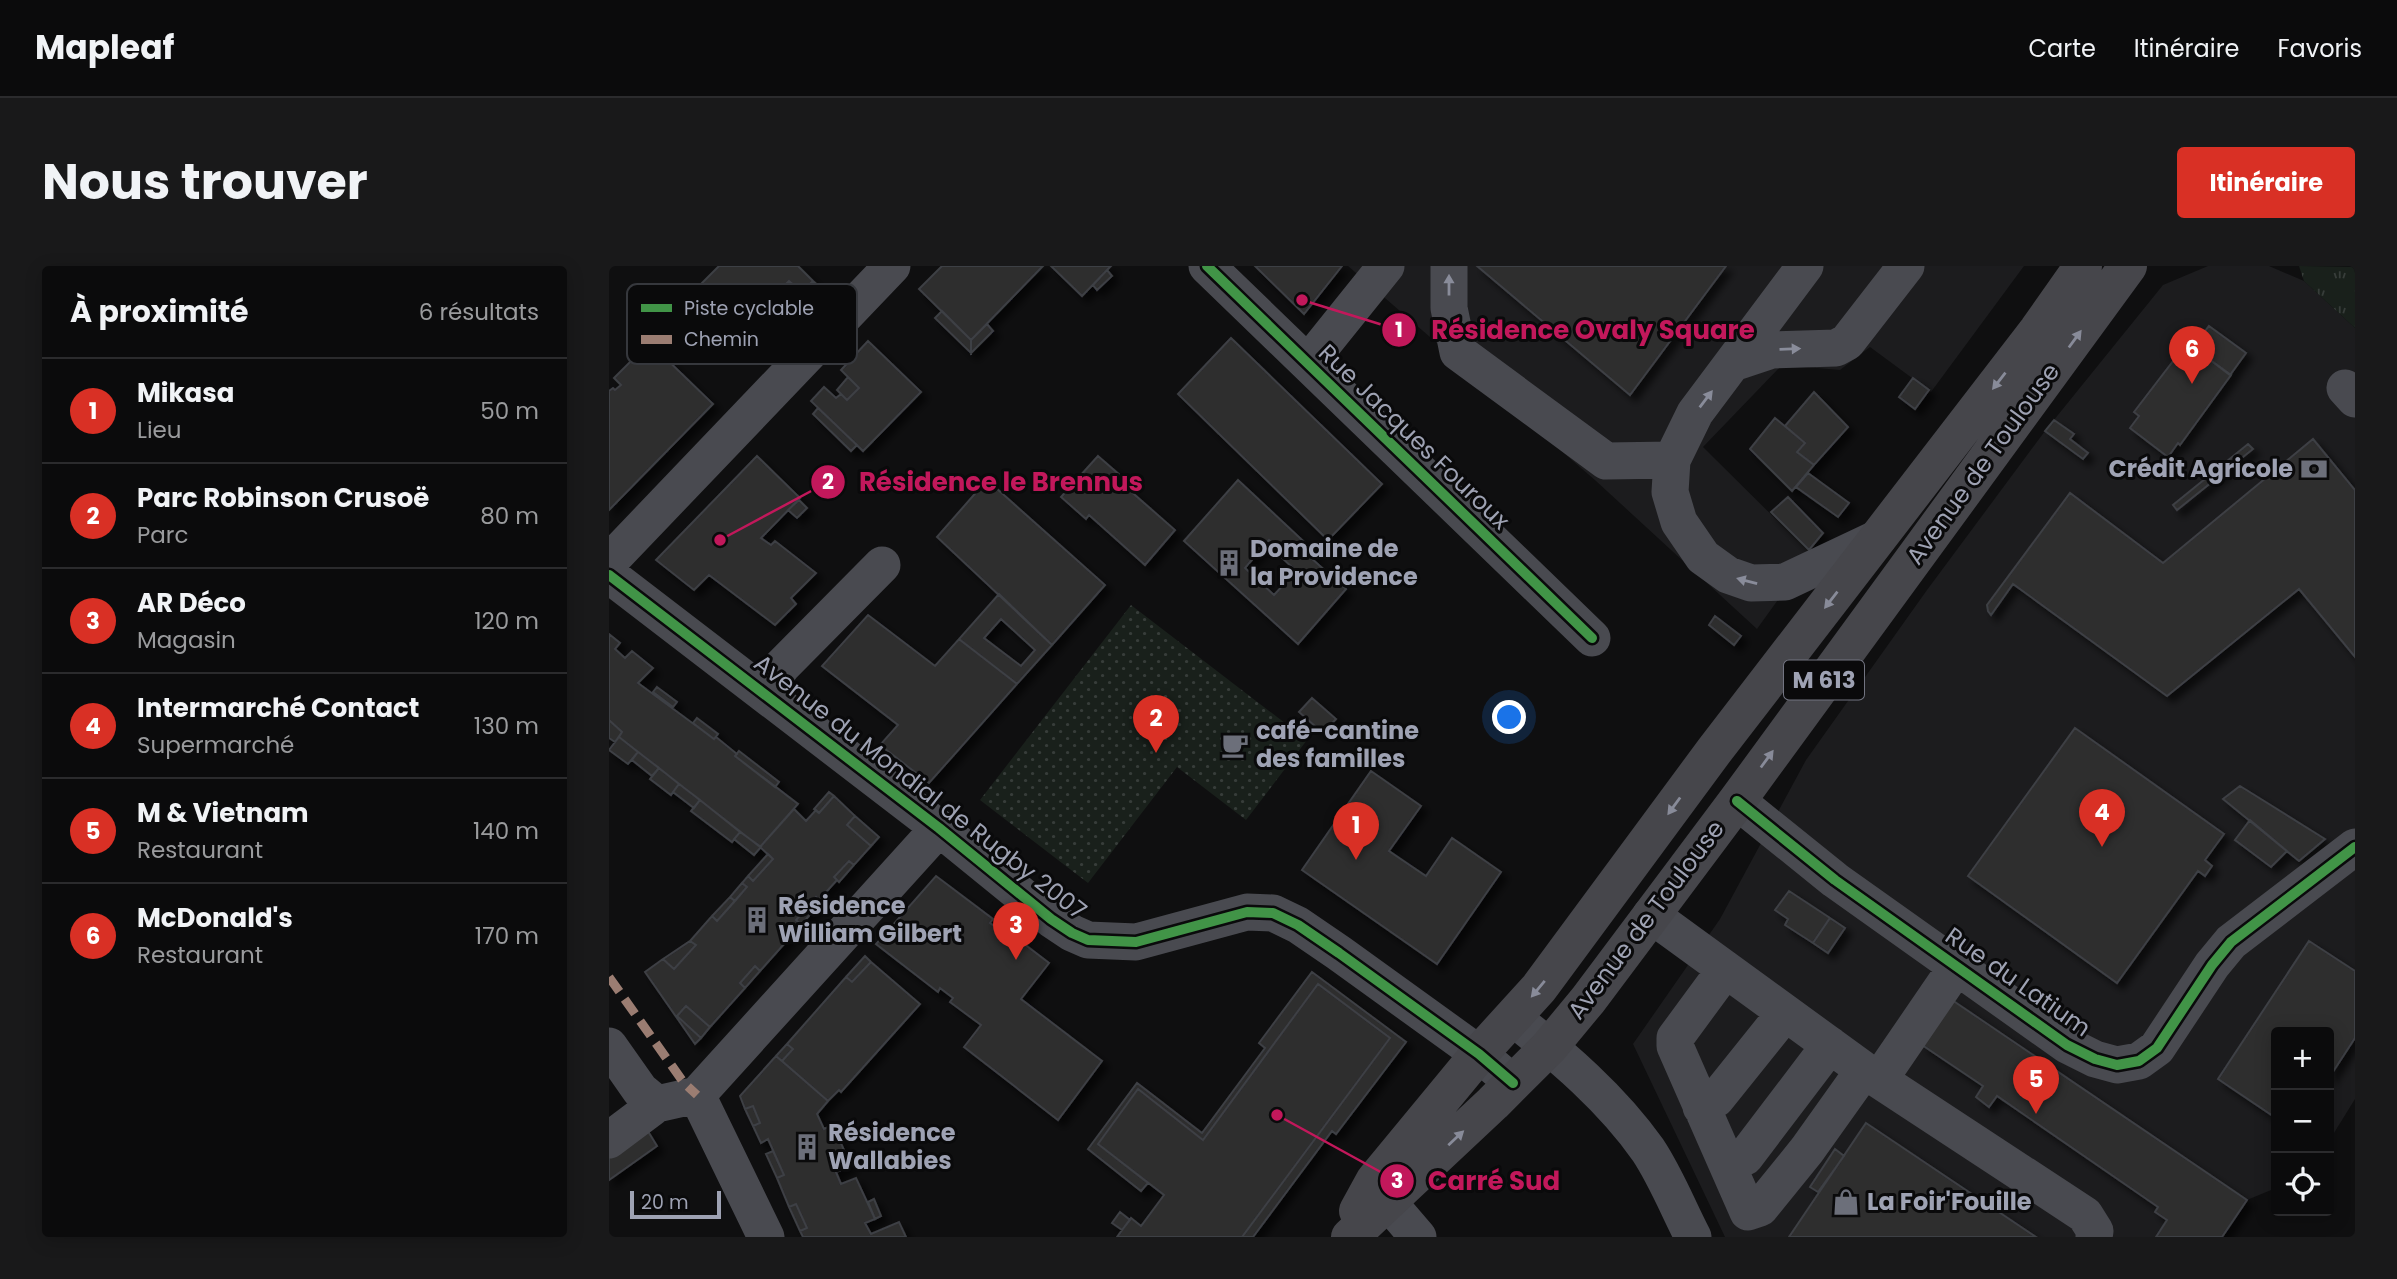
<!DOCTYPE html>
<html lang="fr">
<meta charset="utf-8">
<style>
body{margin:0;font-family:Poppins,sans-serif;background:#19191a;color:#f1f3f6}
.controls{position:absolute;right:21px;bottom:21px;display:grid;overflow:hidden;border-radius:7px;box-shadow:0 4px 18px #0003}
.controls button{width:63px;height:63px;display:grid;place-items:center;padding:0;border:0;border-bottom:2px solid #2b2b2d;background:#0b0b0c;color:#f1f3f6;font:35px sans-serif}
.scale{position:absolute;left:21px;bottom:18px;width:91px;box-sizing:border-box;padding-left:7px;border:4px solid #9ea2b3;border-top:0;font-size:19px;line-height:24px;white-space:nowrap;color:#9ea2b3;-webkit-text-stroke:5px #0a0a0b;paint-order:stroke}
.you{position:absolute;left:901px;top:452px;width:24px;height:24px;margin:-18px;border:5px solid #fff;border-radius:50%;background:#1a73e8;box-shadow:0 0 0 10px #1a73e833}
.badge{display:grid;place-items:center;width:46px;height:46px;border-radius:50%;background:#d93025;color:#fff;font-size:23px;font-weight:700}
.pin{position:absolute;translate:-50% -58px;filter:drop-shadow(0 2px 4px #0008)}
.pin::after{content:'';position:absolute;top:37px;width:24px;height:21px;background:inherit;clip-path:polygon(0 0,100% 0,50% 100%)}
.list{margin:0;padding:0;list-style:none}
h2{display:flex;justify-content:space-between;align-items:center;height:91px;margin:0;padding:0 28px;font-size:30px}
h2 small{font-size:23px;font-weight:400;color:#9a9b9d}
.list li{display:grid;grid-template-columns:46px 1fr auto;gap:21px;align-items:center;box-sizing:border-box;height:105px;padding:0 28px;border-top:2px solid #2b2b2d}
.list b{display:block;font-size:26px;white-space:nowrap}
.list p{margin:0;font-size:23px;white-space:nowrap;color:#9a9b9d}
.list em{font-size:23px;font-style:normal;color:#9a9b9d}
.icon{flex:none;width:38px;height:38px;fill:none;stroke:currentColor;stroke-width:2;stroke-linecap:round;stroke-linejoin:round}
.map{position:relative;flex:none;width:1746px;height:971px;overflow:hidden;border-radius:7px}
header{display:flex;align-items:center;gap:42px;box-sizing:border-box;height:98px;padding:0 35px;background:#0b0b0c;border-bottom:2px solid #2b2b2d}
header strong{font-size:33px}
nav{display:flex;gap:38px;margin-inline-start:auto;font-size:24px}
.intro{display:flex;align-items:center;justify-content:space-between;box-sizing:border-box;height:168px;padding:0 42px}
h1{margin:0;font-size:49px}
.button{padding:18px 32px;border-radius:7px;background:#d93025;color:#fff;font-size:24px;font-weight:700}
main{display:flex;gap:42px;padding:0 42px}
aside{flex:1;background:#0b0b0c;border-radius:7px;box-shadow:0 4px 18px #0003}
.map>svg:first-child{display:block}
.built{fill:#1c1c1e}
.grass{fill:url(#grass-tufts)}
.park{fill:url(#park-dots)}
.building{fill:#2d2d2f;stroke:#3e3f44;stroke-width:2;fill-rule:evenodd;filter:url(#shadow)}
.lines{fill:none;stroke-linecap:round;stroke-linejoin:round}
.minor{stroke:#494a50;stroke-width:37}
.major{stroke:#46464b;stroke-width:38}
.quiet{stroke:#9b7d72;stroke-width:9;stroke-dasharray:18 9;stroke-linecap:butt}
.cycleway-casing{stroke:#0a0a0b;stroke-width:15}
.cycleway{stroke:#419447;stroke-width:10}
.oneway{fill:#898c9a}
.oneway2{fill:#888b99}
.labels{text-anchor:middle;stroke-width:6;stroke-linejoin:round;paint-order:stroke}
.shield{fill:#0a0a0b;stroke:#727481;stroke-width:2}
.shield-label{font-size:23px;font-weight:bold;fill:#9ea2b3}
.street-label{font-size:24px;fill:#9ea2b3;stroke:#0a0a0b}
.poi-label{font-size:24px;font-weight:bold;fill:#9ea2b3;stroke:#0a0a0b;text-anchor:start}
.key{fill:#0a0a0b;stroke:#36383d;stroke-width:2}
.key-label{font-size:19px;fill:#9ea2b3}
.leader{fill:none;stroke:#c2185b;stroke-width:2.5}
.callout-dot{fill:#c2185b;stroke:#0a0a0b;stroke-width:2.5}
.mark-label{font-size:21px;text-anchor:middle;font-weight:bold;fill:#fff}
.callout-label{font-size:26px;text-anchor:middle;font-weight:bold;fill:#c2185b;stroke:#0a0a0b;stroke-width:6;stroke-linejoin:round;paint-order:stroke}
</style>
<header>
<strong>Mapleaf</strong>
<nav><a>Carte</a><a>Itinéraire</a><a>Favoris</a></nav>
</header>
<div class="intro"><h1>Nous trouver</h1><a class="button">Itinéraire</a></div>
<main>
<aside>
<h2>À proximité<small>6 résultats</small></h2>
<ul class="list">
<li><span class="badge">1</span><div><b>Mikasa</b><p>Lieu</p></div><em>50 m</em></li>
<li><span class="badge">2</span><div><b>Parc Robinson Crusoë</b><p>Parc</p></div><em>80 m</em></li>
<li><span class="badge">3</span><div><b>AR Déco</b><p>Magasin</p></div><em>120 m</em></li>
<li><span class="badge">4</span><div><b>Intermarché Contact</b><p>Supermarché</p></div><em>130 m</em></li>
<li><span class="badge">5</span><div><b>M &amp; Vietnam</b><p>Restaurant</p></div><em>140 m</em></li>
<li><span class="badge">6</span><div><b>McDonald's</b><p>Restaurant</p></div><em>170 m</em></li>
</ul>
</aside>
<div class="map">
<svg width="1746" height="971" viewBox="0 0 1746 971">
<defs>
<pattern id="grass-tufts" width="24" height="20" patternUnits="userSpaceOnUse" patternTransform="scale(1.75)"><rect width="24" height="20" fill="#19201b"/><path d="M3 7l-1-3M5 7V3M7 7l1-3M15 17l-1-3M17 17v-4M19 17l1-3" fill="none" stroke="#373d3a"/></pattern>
<pattern id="park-dots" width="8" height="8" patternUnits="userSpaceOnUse" patternTransform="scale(1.75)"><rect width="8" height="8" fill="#19201b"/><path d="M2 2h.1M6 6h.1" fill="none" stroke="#373d3a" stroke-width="1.8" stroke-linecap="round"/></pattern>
<filter id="shadow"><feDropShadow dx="6" dy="6" stdDeviation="3.5" flood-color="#0009"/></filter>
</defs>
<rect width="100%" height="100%" fill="#0f0f10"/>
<path class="built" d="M 739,0 L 1415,0 L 1322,126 L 1261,81 L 1231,104 L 1173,99 L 1094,181 L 1202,288 L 1148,363 L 987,215 Z
M 1599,0 L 1660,0 L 1695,15 L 1746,62 L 1746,833 L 1720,875 L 1720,766 L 1667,766 L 1667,922 L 1638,934 L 1613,971 L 1116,971 L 1024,778 L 1111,653 L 1197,494 L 1318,324 L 1436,165 L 1554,19 Z"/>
<path class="grass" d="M 1690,0 L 1746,1 L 1746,62 L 1695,15 Z"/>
<path class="park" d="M 522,339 L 698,474 L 637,554 L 568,501 L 479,617 L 371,534 Z"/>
<path class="building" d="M 110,0 L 189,0 L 204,15 L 193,26 L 180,15 L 171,24 L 193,46 L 149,90 L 121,62 L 124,59 L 105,39 L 101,42 L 84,26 Z
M 333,0 L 434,0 L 362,74 L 310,23 Z
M 442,0 L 502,0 L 473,30 Z
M 646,0 L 733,0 L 695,48 Z
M 868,0 L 1117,0 L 1021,129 Z
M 498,4 L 503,10 L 488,24 L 484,19 Z
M 180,15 L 203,36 L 193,46 L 171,24 Z
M 204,15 L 214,24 L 203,36 L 193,26 Z
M 333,45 L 362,74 L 362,87 L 326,52 Z
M 378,58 L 384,65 L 362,87 L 362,74 Z
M 1600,60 L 1637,87 L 1621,109 L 1584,81 Z
M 622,72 L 773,218 L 719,274 L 569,128 Z
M 259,75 L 312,126 L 254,185 L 202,135 L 215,121 L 227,132 L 232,128 L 238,134 L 250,122 L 232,104 Z
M 1578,77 L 1622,109 L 1571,179 L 1569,177 L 1559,191 L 1521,162 L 1530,150 L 1525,146 Z
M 47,83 L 104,138 L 0,244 L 0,125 L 4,122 L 6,124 L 12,119 L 5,112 L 27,90 L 34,96 Z
M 239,111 L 250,122 L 238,134 L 228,124 Z
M 1304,112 L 1320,124 L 1306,143 L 1290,131 Z
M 1205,126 L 1239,161 L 1205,199 L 1188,186 L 1196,177 L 1176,160 Z
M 209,142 L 248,179 L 242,185 L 204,148 Z
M 1166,152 L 1196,177 L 1188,186 L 1205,199 L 1183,225 L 1141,183 Z
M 1445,154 L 1465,168 L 1461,173 L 1479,187 L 1474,193 L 1436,165 Z
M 1704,173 L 1746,224 L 1746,391 L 1690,323 L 1558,430 L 1404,318 L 1382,349 L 1379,345 L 1378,339 L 1461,227 L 1554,297 Z
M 1639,178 L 1644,183 L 1568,244 L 1564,239 Z
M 148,190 L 191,232 L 152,272 L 162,279 L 166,275 L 207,307 L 182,332 L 187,338 L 166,359 L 100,309 L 85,324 L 47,294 Z
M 489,190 L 513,211 L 510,215 L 566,264 L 536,299 L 480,249 L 477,253 L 452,231 Z
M 1199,207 L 1240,237 L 1229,251 L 1187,221 Z
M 378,214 L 496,319 L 443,379 L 328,271 Z
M 629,214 L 707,287 L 702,292 L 737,323 L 689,378 L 575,275 ZM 660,274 L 672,285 L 669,288 L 687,305 L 665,329 L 636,302 Z
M 1179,231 L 1214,267 L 1200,284 L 1162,246 Z
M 190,234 L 198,242 L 188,252 L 179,244 Z
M 390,328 L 443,379 L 408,418 L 350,373 ZM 392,353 L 426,384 L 412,400 L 375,372 Z
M 259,349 L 326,400 L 350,373 L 408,418 L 320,517 L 271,479 L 289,459 L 213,400 Z
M 1106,350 L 1132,370 L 1125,379 L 1100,359 Z
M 0,368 L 11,377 L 6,383 L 16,392 L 23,385 L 44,402 L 29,417 L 105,473 L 107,471 L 128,488 L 126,490 L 189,538 L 151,581 L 10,471 L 13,466 L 0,454 Z
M 48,421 L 68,436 L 64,441 L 44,426 Z
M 703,432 L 727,453 L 714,467 L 690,446 Z
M 88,452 L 109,468 L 105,473 L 84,457 Z
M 0,454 L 13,466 L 6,476 L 0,472 Z
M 1466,462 L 1615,568 L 1596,594 L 1603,600 L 1596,610 L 1589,605 L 1508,717 L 1359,610 Z
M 10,471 L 29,486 L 19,498 L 0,484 Z
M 130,485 L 170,516 L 166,521 L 126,490 Z
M 29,486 L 50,502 L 43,510 L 23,494 Z
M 50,502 L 70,518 L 62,529 L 41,513 Z
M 762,505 L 812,540 L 780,585 L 817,610 L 843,572 L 892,606 L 828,698 L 693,604 Z
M 70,518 L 91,534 L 85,542 L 64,526 Z
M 1631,520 L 1716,573 L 1690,595 L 1614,533 Z
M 220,526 L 225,530 L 210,547 L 205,543 Z
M 225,530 L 246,550 L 238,559 L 262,580 L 245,599 L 240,595 L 225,611 L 228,614 L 210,634 L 207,631 L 187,654 L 192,659 L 151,705 L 146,700 L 131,717 L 136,722 L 101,761 L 77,740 L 68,750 L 92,772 L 86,778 L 36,706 L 54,693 L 65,703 L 87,679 L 81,675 L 103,650 L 108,655 L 138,621 L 133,617 L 139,610 L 144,615 L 164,593 L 151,581 L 185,543 L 197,555 L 207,544 L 210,547 Z
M 91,534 L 131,566 L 123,576 L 82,545 Z
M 246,550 L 270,571 L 262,580 L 238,559 Z
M 1641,554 L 1678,585 L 1662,601 L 1626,574 Z
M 131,566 L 152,581 L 145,589 L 125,573 Z
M 159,588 L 164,593 L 144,615 L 139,610 Z
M 240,595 L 245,599 L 230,616 L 225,611 Z
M 327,610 L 384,653 L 381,657 L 391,664 L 393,661 L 440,697 L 412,733 L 493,795 L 449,854 L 355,781 L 372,759 L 341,736 L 344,732 L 331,722 L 329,726 L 267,678 Z
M 133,617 L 138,621 L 126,635 L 121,631 Z
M 1180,625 L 1221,652 L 1204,677 L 1176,659 L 1179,653 L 1166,644 Z
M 121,631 L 126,635 L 108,655 L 103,650 Z
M 207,631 L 212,636 L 192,659 L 187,654 Z
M 1221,652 L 1236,662 L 1219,687 L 1204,677 Z
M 81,675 L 87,679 L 65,703 L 54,693 Z
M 1700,675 L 1746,705 L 1746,772 L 1720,812 L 1720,766 L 1667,766 L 1667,852 L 1609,813 Z
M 256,690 L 262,696 L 243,716 L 237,711 Z
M 262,696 L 311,738 L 232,826 L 230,824 L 219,835 L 173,795 L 184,783 L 178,778 L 237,711 L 243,716 Z
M 146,700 L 151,705 L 136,722 L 131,717 Z
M 703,706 L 797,776 L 727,868 L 723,865 L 644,971 L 633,971 L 781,772 L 709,718 L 594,874 L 529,823 L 489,878 L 539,917 L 532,925 L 479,883 L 528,817 L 593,867 L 656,782 L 650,777 Z
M 709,718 L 781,772 L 633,971 L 508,971 L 522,952 L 532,960 L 555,929 L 489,878 L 529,823 L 594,874 Z
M 1343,734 L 1638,934 L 1613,971 L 1547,971 L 1558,954 L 1546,946 L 1549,941 L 1388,830 L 1380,841 L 1367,831 L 1374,820 L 1313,779 Z
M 77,740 L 101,761 L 92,772 L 68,750 Z
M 178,778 L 184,783 L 173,795 L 167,790 Z
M 167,790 L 219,835 L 208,848 L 215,863 L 224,859 L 242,900 L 227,906 L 232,918 L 247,912 L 266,953 L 256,957 L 262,968 L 290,956 L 297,971 L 194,971 L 191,965 L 198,962 L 187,938 L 180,941 L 168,912 L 175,909 L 159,873 L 152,877 L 144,860 L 151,857 L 144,840 L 136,843 L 131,830 Z
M 144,840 L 151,857 L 144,860 L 136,843 Z
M 1257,857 L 1427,971 L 1180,971 Z
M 37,862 L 48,880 L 0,914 L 0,888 Z
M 1226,883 L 1235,890 L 1209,926 L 1201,921 Z
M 164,885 L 175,909 L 168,912 L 157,888 Z
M 265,933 L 272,950 L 266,953 L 259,936 Z
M 187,938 L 198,962 L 191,965 L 180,941 Z
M 511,946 L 521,954 L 513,964 L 503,957 Z"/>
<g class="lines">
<path class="minor" d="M 598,0 L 983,372
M 840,0 L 840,42 L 849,86 L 997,195 L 1063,194
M 1196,0 L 1086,147 L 1063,194 L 1061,226 L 1070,256 L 1094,291 L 1119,309 L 1142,317 L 1176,316 L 1269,272
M 699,97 L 777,0
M 1124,97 L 1163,84 L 1227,82 L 1238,76 L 1297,0
M 1736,122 L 1746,133
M 0,296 L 283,0
M 0,309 L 330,562 L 442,653 L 463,667 L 479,674 L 527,676 L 638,646 L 664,647 L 689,659 L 730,687 L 870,788 L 904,817
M 154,426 L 173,400 L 273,299
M 1128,535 L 1226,614 L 1458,779 L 1486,793 L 1508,799 L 1530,795 L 1548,782 L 1603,699 L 1622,676 L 1746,581
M 1042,649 L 1255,804 L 1476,949 L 1486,965 L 1485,971
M 1116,704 L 1066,772 L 1066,780 L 1139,946 L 1151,942 L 1198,884 L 1255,804
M 904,752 C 953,790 1003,833 1039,884 C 1057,911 1069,942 1084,971
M 0,780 L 31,824 L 48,838 L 88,829
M 1270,814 L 1348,700
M 88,829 L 330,562
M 88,829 L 157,971
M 1092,841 L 1107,833 L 1176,747
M 0,874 L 48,838
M 1118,898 L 1136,891 L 1221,779
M 779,936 L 809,971"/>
<path class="major" d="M 749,945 L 766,914 L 870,788 L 930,722 L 1105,485 L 1429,64 L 1474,0
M 741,971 L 884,837 L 940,781 L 979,734 L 1128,535 L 1519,0"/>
<path class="quiet" d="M 0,711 L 75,817 L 88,829"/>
<defs>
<path id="cycleway" d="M 598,0 L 983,372
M 0,309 L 330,562 L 442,653 L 463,667 L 479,674 L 527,676 L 638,646 L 664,647 L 689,659 L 730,687 L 870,788 L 904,817
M 1128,535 L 1226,614 L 1458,779 L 1486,793 L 1508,799 L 1530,795 L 1548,782 L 1603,699 L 1622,676 L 1746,581"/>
</defs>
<use href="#cycleway" class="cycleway-casing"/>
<use href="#cycleway" class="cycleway"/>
</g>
<defs><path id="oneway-solid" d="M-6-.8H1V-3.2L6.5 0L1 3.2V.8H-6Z" transform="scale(1.75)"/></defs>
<g class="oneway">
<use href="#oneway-solid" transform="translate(840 19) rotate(-90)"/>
<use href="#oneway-solid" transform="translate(1181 83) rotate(-2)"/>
<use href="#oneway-solid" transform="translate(1097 133) rotate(-53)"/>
<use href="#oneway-solid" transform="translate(1138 315) rotate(-165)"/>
</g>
<g class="oneway2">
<use href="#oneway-solid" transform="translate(1466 73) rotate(-54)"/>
<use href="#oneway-solid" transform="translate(1390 115) rotate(128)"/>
<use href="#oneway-solid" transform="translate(1222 334) rotate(128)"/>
<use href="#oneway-solid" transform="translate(1158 493) rotate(-54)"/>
<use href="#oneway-solid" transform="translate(1065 540) rotate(126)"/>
<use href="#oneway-solid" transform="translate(929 723) rotate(130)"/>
<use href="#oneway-solid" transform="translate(847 872) rotate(-43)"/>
</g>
<defs>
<symbol id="bank-bare" viewBox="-9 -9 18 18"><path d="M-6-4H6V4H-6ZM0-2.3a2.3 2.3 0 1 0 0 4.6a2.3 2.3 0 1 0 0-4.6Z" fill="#6c6f7a" stroke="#0a0a0b" stroke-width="2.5" paint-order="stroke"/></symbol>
<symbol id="building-bare" viewBox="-9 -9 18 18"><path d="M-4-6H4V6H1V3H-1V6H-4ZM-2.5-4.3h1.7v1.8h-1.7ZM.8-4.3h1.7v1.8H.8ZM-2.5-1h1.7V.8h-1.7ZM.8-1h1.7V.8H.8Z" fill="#6c6f7a" stroke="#0a0a0b" stroke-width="2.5" paint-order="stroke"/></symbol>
<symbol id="cafe-bare" viewBox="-9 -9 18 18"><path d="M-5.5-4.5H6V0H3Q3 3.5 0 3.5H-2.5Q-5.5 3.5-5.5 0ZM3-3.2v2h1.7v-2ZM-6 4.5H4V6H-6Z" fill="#6c6f7a" stroke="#0a0a0b" stroke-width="2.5" paint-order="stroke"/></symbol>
<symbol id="shop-bare" viewBox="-9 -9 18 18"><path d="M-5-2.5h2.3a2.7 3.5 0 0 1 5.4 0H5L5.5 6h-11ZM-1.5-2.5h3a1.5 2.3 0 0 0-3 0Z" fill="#6c6f7a" stroke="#0a0a0b" stroke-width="2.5" paint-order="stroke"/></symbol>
</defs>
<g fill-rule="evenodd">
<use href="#bank-bare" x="1686" y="184" width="38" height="38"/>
<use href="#building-bare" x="601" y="278" width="38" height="38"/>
<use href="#cafe-bare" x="607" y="460" width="38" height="38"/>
<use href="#building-bare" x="129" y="635" width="38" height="38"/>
<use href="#building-bare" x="179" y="862" width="38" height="38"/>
<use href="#shop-bare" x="1218" y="917" width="38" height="38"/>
</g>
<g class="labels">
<rect class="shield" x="1175" y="394.5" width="80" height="39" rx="5"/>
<g class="shield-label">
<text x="1215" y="422">M 613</text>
</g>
<g class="street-label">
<text transform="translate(805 171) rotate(44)" y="8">Rue Jacques Fouroux</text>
<text transform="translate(1374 198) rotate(-54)" y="8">Avenue de Toulouse</text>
<text transform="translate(311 521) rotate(38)" y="8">Avenue du Mondial de Rugby 2007</text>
<text transform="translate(1037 654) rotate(-53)" y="8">Avenue de Toulouse</text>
<text transform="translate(1409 716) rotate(35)" y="8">Rue du Latium</text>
</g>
<g class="poi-label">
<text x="1684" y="211" text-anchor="end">Crédit Agricole</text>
<text x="641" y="291">Domaine de<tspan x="641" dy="28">la Providence</tspan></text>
<text x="647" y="473">café-cantine<tspan x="647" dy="28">des familles</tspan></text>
<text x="169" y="648">Résidence<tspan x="169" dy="28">William Gilbert</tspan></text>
<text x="219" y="875">Résidence<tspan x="219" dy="28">Wallabies</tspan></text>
<text x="1258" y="944">La Foir'Fouille</text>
</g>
</g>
<rect x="18" y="18" width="230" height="80" rx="10" class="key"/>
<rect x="32" y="38" width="31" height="8" fill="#419447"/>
<rect x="32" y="69" width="31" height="9" fill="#9b7d72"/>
<g class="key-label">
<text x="75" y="49">Piste cyclable</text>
<text x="75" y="80">Chemin</text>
</g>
<path class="leader" d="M693 34L790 64M111 274L219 216M668 849L788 915"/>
<g class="callout-dot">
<circle cx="693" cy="34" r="7"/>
<circle cx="111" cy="274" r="7"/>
<circle cx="668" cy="849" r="7"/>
<circle cx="790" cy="64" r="18"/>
<circle cx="219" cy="216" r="18"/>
<circle cx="788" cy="915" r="18"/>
</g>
<g class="mark-label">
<text x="790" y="71">1</text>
<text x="219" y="223">2</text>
<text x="788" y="922">3</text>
</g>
<g class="callout-label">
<text x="984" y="73">Résidence Ovaly Square</text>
<text x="392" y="225">Résidence le Brennus</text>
<text x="885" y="924">Carré Sud</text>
</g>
</svg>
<div class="controls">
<button>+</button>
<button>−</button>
<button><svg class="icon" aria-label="locate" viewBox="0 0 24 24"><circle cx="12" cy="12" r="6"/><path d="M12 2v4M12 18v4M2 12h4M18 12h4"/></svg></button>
</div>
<div class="scale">20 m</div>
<div class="you"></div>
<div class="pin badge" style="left:747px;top:594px">1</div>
<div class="pin badge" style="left:547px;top:487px">2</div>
<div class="pin badge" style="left:407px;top:694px">3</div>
<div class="pin badge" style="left:1493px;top:581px">4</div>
<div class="pin badge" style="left:1427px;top:848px">5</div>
<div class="pin badge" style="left:1583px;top:118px">6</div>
</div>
</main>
